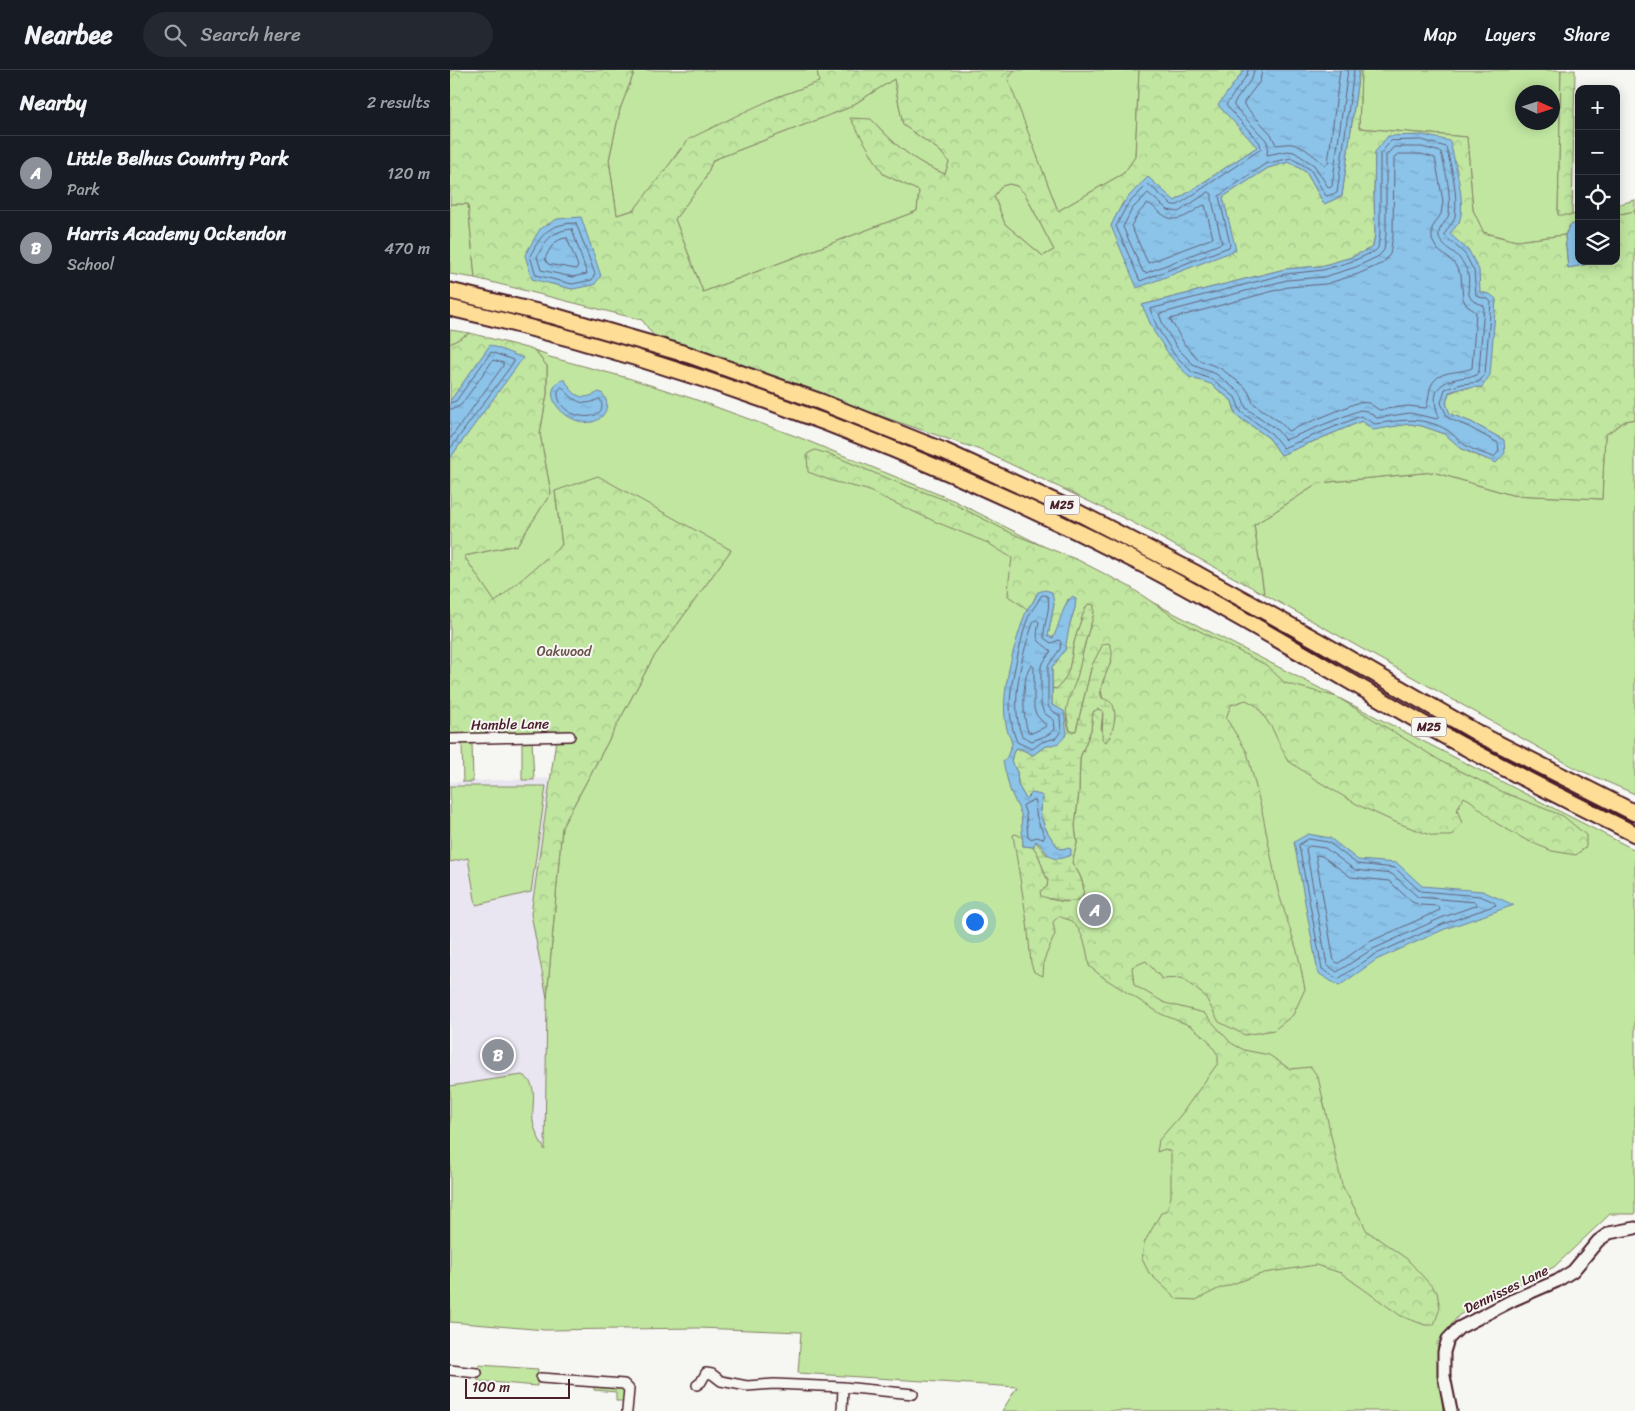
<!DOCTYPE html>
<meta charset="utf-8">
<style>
body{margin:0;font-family:Sriracha,sans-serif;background:#242831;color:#f1f3f6}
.controls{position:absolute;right:15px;top:15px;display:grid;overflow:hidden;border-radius:10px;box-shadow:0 2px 12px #0003}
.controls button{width:45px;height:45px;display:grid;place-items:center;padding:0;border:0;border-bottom:1px solid #363941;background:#171b24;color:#f1f3f6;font:25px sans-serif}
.compass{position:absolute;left:1065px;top:15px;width:45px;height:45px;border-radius:50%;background:#171b24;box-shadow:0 2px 12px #0003;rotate:93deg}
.scale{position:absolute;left:15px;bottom:12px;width:105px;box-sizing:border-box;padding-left:5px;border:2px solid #4a1f2b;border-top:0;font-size:14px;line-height:18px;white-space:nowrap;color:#4a1f2b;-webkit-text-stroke:4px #f6f6f2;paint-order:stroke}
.you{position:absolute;left:524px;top:851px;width:18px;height:18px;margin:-12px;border:4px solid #fff;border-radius:50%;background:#1a73e8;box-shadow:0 0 0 8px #1a73e833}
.badge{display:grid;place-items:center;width:32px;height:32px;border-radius:50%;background:#8c9099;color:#fff;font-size:16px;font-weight:700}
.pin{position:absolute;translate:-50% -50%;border:2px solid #fff;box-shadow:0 1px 5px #0006}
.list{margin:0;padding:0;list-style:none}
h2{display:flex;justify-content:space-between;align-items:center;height:65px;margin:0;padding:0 20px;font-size:21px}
h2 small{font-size:16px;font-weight:400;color:#9ea1a6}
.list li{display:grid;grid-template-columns:32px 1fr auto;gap:15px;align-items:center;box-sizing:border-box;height:75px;padding:0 20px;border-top:1px solid #363941}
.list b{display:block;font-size:19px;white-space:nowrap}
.list p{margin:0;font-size:16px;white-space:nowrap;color:#9ea1a6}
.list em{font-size:16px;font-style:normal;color:#9ea1a6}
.icon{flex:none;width:28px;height:28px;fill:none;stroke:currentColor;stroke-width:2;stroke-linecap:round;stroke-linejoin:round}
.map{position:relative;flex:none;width:1185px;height:1341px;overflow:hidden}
header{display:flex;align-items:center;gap:30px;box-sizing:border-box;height:70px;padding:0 25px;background:#171b24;border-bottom:1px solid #363941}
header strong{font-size:24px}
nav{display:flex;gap:28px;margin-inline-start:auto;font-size:18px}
.search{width:350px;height:45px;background:#242831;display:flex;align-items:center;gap:12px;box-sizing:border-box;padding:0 18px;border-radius:28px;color:#9ea1a6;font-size:19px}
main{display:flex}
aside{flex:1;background:#171b24}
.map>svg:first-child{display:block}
.built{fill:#e9e5f1}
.green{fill:#c0e6a0;stroke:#858266;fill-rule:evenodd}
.forest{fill:url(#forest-crowns);stroke:#858266;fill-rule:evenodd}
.wetland{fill:url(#wetland-marsh);stroke:#858266}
.water{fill:url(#water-ripples);stroke:#71819d}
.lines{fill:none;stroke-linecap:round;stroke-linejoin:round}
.shore{stroke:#646177;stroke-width:1}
.street-casing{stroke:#4a1f2b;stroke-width:12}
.secondary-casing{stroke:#4a1f2b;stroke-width:15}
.highway-casing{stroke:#4a1f2b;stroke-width:19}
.street{stroke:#f6f6f2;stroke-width:9}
.secondary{stroke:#f6f6f2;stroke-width:11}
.highway{stroke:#fedd96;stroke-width:15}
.labels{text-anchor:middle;stroke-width:4;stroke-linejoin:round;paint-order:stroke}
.shield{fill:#f6f6f2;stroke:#7e6067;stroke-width:1}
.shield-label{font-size:12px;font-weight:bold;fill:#4a1f2b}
.park-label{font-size:14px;fill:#685148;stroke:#f6f6f2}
.street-label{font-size:14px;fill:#4a1f2b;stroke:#f6f6f2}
</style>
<header>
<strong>Nearbee</strong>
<div class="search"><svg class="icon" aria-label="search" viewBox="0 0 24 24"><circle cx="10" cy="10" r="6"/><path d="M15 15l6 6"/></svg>Search here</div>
<nav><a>Map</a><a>Layers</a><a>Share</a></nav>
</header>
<main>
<aside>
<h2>Nearby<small>2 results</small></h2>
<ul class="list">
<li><span class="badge">A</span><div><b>Little Belhus Country Park</b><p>Park</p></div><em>120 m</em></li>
<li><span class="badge">B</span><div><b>Harris Academy Ockendon</b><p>School</p></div><em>470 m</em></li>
</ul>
</aside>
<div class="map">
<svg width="1185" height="1341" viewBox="0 0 1185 1341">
<defs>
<pattern id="forest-crowns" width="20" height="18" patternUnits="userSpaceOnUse" patternTransform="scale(1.25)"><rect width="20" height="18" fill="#c0e6a0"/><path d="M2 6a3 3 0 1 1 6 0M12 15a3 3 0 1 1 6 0" fill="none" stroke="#a6c58a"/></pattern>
<pattern id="wetland-marsh" width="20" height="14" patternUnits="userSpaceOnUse" patternTransform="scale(1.25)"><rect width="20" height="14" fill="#c0e6a0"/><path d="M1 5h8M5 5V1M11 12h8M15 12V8" fill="none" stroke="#a6c58a"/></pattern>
<pattern id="water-ripples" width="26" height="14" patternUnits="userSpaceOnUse" patternTransform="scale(1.25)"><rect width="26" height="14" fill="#8bc3e9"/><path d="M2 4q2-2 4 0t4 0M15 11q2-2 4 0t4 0" fill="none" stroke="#79a7c8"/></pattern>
</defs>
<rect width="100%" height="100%" fill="#f6f6f2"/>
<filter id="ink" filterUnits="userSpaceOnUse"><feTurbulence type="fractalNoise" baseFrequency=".02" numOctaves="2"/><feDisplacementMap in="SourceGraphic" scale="10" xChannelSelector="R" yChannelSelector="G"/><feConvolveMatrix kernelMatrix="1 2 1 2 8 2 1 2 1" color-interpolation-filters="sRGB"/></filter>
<g filter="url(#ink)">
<path class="built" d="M 106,708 L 98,803 L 95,1081 L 0,1252 L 0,712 Z"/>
<path class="green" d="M 185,0 L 367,0 L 370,12 L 327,27 L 230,79 L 213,104 L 184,140 L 167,145 L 159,90 L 170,39 Z
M 565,0 L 689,0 L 685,87 L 674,103 L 608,141 L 557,9 Z
M 911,0 L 1111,0 L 1108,144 L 1122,145 L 1129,143 L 1129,153 L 1120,155 L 1115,165 L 1066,171 L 1033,162 L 1023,140 L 1017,67 L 909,58 ZM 1072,22 L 1102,22 L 1102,52 L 1072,52 Z
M 444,9 L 453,55 L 489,80 L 499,92 L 495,104 C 462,91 444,74 421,49 L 433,104 L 469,121 L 467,141 L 253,222 L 225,149 L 255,109 L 263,90 L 398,38 Z
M 559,114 L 567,116 L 575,124 L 604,180 L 593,186 L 555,154 L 544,126 L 552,116 Z
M 1185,130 L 1185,141 L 1166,145 L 1166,135 Z
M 0,134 L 18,134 L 25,208 L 0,204 Z
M 0,260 L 20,263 L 0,274 Z
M 84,280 L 96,284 L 96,286 L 178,308 L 244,329 L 348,367 L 505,431 L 1185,780 L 1185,1144 L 1160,1144 L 1104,1197 L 1009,1245 L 987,1273 L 993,1341 L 552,1341 L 567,1317 L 348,1303 L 351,1262 L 248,1258 L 95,1260 L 0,1252 L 0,1016 L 72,1005 C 90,1014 81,1035 83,1051 C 84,1060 91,1073 95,1080 L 97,928 L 112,757 L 203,588 L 281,480 L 105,421 L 112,475 L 45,533 L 14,486 L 67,475 L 101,423 L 90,364 L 97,324 L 97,296 Z
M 1185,349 L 1185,724 L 1127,699 L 814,524 L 804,455 L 869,413 L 983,402 L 1062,425 L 1152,429 L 1155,365 L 1175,351 Z
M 82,670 L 84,710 L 72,710 L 72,671 Z
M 22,672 L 23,712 L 13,712 L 12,673 Z
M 0,716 L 96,716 L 81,822 L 26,835 L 18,788 L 0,792 Z
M 29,1295 L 88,1299 L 87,1316 L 28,1311 Z
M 144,1315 L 173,1317 L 176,1320 L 176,1331 L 166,1331 L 166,1322 L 144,1320 Z"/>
<path class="forest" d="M 0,0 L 185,0 L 170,39 L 159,90 L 167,145 L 184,140 L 239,69 L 292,43 L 327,27 L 369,12 L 367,0 L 565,0 L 558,9 L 608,141 L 674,103 L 685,87 L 689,0 L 794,0 L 769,35 L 807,77 L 725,131 L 673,132 L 661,156 L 773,127 L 818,98 L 839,92 L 856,102 L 874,134 L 892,126 L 909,0 L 911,0 L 909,58 L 1017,67 L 1023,140 L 1034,163 L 1066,171 L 1115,165 L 1118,198 L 1150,191 L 1166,191 L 1166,145 L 1185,141 L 1185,349 L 1175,351 L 1155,365 L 1152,429 L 1062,425 L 983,402 L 869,413 L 804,455 L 814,524 L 678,450 L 533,381 L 206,269 L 192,250 L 25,208 L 18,134 L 0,134 ZM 444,9 L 453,55 L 489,80 L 499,92 L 495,104 C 462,91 444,74 421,49 L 400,48 L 433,104 L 469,121 L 467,141 L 253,222 L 225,149 L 255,109 L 263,90 L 398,38 ZM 925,82 L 1010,151 L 999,164 L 1019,181 L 1030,222 L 1046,230 L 1042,272 L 1032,317 L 1013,318 L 999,323 L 996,333 L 1000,344 L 1021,352 L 1054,370 L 1029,387 L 1012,379 L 995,364 L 972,356 L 960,354 L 944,356 L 912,351 L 831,385 L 819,368 L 786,345 L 782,331 L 761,314 L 692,235 L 835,199 L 871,196 L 902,187 L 923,177 L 925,163 L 924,123 ZM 559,114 L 567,116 L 575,124 L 604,180 L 593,186 L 555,154 L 544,126 L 552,116 Z
M 1111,0 L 1125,0 L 1122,145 L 1108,145 Z
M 20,263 L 84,280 L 97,296 L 97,324 L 90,364 L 101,423 L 67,475 L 14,486 L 45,532 L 112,475 L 105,421 L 148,406 L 281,480 L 203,588 L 112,757 L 97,928 L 81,844 L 107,663 L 0,665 L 0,388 L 72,288 L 40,276 L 0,331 L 0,274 Z
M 365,380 L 382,385 L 436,408 L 498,431 L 563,464 L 628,490 L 680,517 L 730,551 L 816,595 L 835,613 L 887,627 L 994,693 L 1053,722 L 1113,746 L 1136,765 L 1136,777 L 1126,785 L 1102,781 L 1076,770 L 1046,753 L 1021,731 L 1014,727 L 1007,739 L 1012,753 L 1002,766 L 983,766 L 945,752 L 910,736 L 866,710 L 837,690 L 822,658 L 807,636 L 796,630 L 781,635 L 776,648 L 797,682 L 812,741 L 828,821 L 848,884 L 855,919 L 843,945 L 824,960 L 795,965 L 769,952 L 755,926 L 732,908 L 712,909 L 696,891 L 682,897 L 684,915 L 715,933 L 754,943 L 781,973 L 794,980 L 819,985 L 840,999 L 861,997 L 868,1007 L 892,1115 L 917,1161 L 957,1189 L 987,1222 L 990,1238 L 984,1255 L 975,1255 L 951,1246 L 891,1203 L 866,1195 L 814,1203 L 768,1219 L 746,1230 L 727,1229 L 699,1203 L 692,1189 L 694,1173 L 711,1143 L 718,1139 L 721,1126 L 721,1082 L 715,1079 L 707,1082 L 709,1070 L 730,1046 L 768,993 L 768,985 L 758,970 L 741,956 L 711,944 L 654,908 L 639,896 C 637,881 634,861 621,851 C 618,849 612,848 609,846 L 603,852 L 605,864 L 594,890 L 593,906 L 584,902 L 581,893 L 577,852 L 563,765 L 566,764 L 573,768 L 573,776 L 583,777 C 592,787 591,799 598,810 L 597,817 L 599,829 L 616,832 L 633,827 C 635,813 630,804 622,793 L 627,773 L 625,756 L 629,721 L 630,688 L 641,660 L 643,642 L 648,638 L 653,641 L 651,659 L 661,668 L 651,620 L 655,605 L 662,590 L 642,595 L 626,661 L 620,661 L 616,642 L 617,630 L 627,606 L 637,566 L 644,543 L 631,550 C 629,558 626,565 624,573 C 620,591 621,607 606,619 L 602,618 L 602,597 L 607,592 L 625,538 L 618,529 L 609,555 L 603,568 L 598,566 L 604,534 L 588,522 L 583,532 L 577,539 L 558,526 L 559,510 L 562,488 L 538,473 L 486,452 L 417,420 L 382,411 L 358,402 L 357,384 Z"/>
<path class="wetland" d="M 638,534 L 644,535 C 645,546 640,555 637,566 C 633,579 631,592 628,604 C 622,625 610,640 620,661 L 626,661 L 642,595 L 653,574 L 659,573 C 669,589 652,604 651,620 C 650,623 651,626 652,628 C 657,630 663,632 664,638 C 667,647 662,666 656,672 L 652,669 L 653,641 L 648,639 L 643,642 L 641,660 L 630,688 L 629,721 L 625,756 L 627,773 L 622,793 C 630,804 635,813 633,827 C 624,835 603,830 591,826 L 590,821 L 597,817 L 598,810 C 591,799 592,787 583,777 L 585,771 L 597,785 L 617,778 L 610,779 C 601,770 591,753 590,740 C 590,736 592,732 593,728 L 576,729 L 568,715 L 567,702 L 561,691 L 563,683 L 566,678 L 571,679 L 583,685 L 594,677 L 609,672 L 607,639 L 602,635 L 602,618 L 606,619 C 621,607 620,591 624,573 C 627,561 631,550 635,539 Z"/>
<path class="water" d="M 794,0 L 909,0 L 892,126 L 874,134 L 856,102 L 839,92 L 818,98 L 773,127 L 786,180 L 687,218 L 661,156 C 671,133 680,124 698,107 L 725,131 L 807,77 L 768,35 Z
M 973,65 L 1000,71 C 1004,90 1017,135 1009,152 C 1007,156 1002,160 1000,164 L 1019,181 L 1029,200 L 1030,222 L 1040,224 L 1046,229 L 1040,305 L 1032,317 L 1013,318 L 999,322 L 996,333 L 1000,344 L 1021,352 L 1054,370 L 1055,383 L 1046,393 L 1012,379 L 995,364 L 972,356 L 960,354 L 923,360 L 912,351 L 831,385 L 819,368 L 786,345 L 782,331 L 761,314 L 739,307 L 720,286 L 704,262 L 692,235 L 835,199 L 871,196 L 902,187 L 923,177 L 925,163 L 924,123 L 925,82 L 938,66 Z
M 131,147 L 151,206 L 144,215 L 122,219 L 82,209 L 75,185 L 90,159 L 107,149 Z
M 1129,153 L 1129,191 L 1150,192 L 1118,198 L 1115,165 L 1120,155 Z
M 40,275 L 73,288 L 0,388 L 0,331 Z
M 111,310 L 115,310 C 124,326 131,332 149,322 L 153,324 C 157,330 158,335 155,342 C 139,372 81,330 111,310 Z
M 595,520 L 602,522 L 604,534 L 598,566 L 603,568 C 609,557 613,532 623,526 L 626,529 L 625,538 L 620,553 L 615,580 L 602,597 L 602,635 L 614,641 L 617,664 L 609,673 L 594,677 L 583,685 L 571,679 L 566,678 L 563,683 L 561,691 L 567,702 L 568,715 L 576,729 L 582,723 L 591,725 L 593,728 C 592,732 590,736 590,740 C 591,753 601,770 610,779 L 617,778 L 621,779 L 621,785 C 597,795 601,783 586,771 L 583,777 L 573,776 L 571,744 L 560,720 L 553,692 L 557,687 L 562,674 C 561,669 558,664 557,659 C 548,626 565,571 577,539 L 583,532 L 588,522 Z
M 858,764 L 880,768 L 908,790 L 947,793 L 972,816 L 1032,821 L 1064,835 L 995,859 L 926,890 L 889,916 L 868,903 L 844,772 Z"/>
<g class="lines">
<path class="shore" d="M 798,0 L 797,5 L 776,35 L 810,73 L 811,79 L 728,135 L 722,135 L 698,114 L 677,135 L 666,156 L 690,211 L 779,177 L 780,174 L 769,126 L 815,94 L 841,88 L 860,99 L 876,126 L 887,123 L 904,0
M 804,0 L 802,8 L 784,33 L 784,36 L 816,70 L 818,75 L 817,85 L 837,81 L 844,82 L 864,95 L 878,117 L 880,118 L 882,116 L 898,0
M 812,0 L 810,11 L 794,32 L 794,35 L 821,64 L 826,75 C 831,75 837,73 842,74 C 855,76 866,88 875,95 L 878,93 L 890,0
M 972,70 L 996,77 C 1002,99 1008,123 1005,146 C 1004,154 995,158 995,166 L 1015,184 L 1024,201 L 1026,225 L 1029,227 L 1038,229 L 1041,232 L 1035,304 L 1029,312 L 1012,314 L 995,319 L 991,333 L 998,348 L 1019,357 L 1048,373 L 1049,381 L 1044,387 C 1034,384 1023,380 1015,375 C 1008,371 1004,364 997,360 C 973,346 951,350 925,354 L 911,346 L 833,378 L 822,364 L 791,342 L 785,327 L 763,310 L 742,302 L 724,284 L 708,259 L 700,239 L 836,204 L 873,200 L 903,191 L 925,181 L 928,178 L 930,163 L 930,84 L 941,71 Z
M 944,77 L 972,77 L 991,82 C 996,102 1001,123 999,143 C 998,152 987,157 989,167 C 991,177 1005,181 1010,189 C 1013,192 1016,198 1018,203 C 1020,211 1016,222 1021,229 C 1025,233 1030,233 1034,236 L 1029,301 L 1025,306 C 998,309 976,313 989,347 L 987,349 L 960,343 L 927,348 L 917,341 L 910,340 L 835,370 L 826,359 L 796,338 L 792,327 L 789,322 L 766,304 L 745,296 L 728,279 L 714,257 L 709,244 L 837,210 L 874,207 L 906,197 L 929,186 L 934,180 L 936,164 L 936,86 Z
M 948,84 L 971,84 L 985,88 L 993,131 L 991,144 L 982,158 L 982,170 L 987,179 L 1004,193 L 1011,205 L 1013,229 L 1017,236 L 1026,242 L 1022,298 C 1010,304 990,299 982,314 C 978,322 979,331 976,338 L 958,336 L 929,340 L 919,333 L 909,332 L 838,361 L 831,353 L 803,333 L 799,323 L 794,316 L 770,298 L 749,290 L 735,275 L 720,249 L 838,217 L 876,214 L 908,204 L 933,193 L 940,184 L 943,165 L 944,89 Z
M 759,122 L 762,124 L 762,130 L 772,173 L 696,203 L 693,202 L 673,157 L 682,139 L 698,123 L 718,140 L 728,142 Z
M 697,134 L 700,134 C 715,147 722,155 741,143 C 746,140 750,136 755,135 L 763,168 L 698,193 L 681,156 L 688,144 Z
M 126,153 L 145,204 L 142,210 L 122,214 L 86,205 L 80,186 C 92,163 99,154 126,153 Z
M 122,159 L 137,204 L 122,207 L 91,200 L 87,187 C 96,170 101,161 122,159 Z
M 117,168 L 128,196 L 126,199 L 98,194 L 95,189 C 99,179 105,168 117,168 Z
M 112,317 C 120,326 128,336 142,332 C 145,331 147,329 150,329 C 163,355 105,352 108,321 Z
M 0,333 L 6,331 L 41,282 L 63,290 L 63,293 L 0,379
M 0,339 L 6,338 L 11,335 L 43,290 L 53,293 L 53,296 L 0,369
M 595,525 L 598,527 C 601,540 593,554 594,568 L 601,573 L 609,570 L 611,572 L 610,579 L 598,596 L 598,635 L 600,639 L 610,646 L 611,661 L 606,668 L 592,672 L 582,679 L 567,672 C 554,640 562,609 570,576 C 573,565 575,552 581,542 C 584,537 588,532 591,526 Z
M 587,550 L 589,552 C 585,573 587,569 601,581 L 591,596 L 591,635 L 594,643 L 604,650 L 605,659 C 601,665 589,668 582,671 L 572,666 C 559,635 572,582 584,551 Z
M 581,595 L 584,597 L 584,639 L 587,646 L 596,655 L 595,657 L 582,663 L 578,661 C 572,648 572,604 581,595 Z
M 583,730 L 586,731 C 584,744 589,755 595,766 L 593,769 L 587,767 L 580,769 L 578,767 L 576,744 L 573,736 Z
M 859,769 L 878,772 L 907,794 L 945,798 L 970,821 L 1030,826 L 1044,832 L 1046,835 L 993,854 L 924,885 L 888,909 L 872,899 L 849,776 L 850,774 Z
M 860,776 L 875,778 L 905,800 L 942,804 L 968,827 L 1025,832 L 1027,835 L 991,848 L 921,880 L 887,902 L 877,895 L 856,779 Z
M 866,785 L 872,786 L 901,807 L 939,811 L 962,832 L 970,835 L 988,836 L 990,840 L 917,873 L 889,893 L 887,893 L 884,890 Z"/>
<defs>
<path id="street" d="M 0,669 L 120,666
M 0,1300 L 27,1303
M 91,1308 L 174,1314 L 179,1319 L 177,1341
M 247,1315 L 251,1312 L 256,1303 L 262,1304 L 271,1311 L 297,1316 L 324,1314 L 393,1317 L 463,1324
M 392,1341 L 393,1317"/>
<path id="secondary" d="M 1001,1341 L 994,1306 L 994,1282 L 998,1269 L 1009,1258 L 1063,1230 L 1107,1211 L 1123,1201 L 1148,1171 L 1159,1163 L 1185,1158"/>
<path id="highway" d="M 0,221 L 104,246 L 239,285 L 371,332 L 494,381 L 621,439 L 747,504 L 870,572 L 1031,665 L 1185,743
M 0,238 C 241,293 472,381 692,494 C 794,547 892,608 993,665 C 1056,700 1120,732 1185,764"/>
</defs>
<use href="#street" class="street-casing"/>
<use href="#secondary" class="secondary-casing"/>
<use href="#highway" class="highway-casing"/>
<use href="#street" class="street"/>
<use href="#secondary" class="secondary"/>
<use href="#highway" class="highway"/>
</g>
</g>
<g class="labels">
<g class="shield">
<rect x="594.5" y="425.5" width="35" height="19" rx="4"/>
<rect x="961.5" y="647.5" width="35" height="19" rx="4"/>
</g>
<g class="shield-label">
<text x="612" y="439">M25</text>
<text x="979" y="661">M25</text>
</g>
<g class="park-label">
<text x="114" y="586">Oakwood</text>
</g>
<g class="street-label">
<text transform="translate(60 654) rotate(-1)" y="5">Hamble Lane</text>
<text transform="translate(1056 1219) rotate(-26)" y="5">Dennisses Lane</text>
</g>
</g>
</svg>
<div class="controls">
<button>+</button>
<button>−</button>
<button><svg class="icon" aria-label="locate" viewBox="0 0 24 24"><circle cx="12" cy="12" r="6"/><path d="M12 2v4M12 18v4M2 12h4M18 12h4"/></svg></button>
<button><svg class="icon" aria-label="layers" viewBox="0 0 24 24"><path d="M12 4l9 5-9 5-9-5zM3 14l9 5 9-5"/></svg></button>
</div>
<svg class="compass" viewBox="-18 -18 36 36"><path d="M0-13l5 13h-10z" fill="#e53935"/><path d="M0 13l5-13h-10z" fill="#9ea1a6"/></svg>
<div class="scale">100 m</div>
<div class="you"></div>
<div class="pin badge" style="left:645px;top:840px">A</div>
<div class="pin badge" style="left:48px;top:985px">B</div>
</div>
</main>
